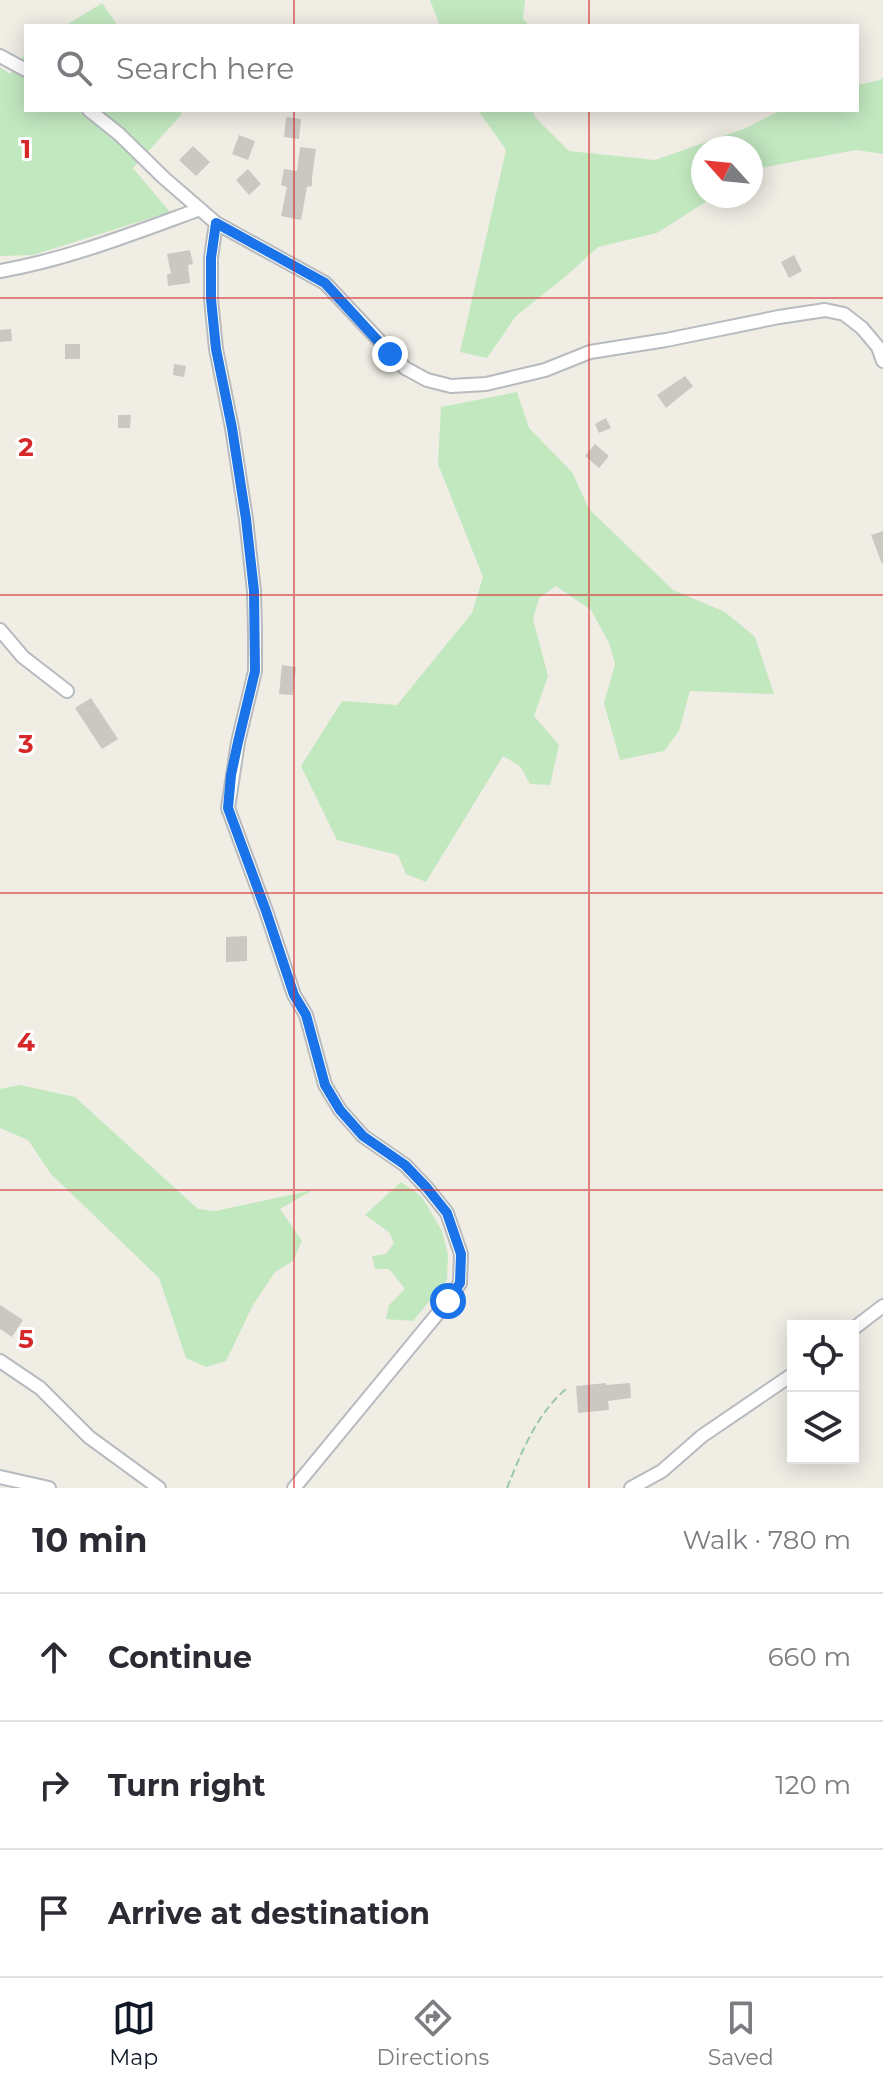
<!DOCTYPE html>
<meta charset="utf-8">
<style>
body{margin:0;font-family:Montserrat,sans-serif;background:#f2f2f3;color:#2b2b33}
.controls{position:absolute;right:24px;bottom:24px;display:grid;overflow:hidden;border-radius:0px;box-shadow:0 4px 20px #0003}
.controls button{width:72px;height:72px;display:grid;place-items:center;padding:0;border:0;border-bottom:2px solid #e1e1e2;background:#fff;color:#2b2b33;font:40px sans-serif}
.compass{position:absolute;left:691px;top:136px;width:72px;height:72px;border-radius:50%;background:#fff;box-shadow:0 4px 20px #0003;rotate:297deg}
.stop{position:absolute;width:24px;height:24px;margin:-18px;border:6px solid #1a73e8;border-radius:50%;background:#fff}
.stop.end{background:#1a73e8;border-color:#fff;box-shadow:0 2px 8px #0008}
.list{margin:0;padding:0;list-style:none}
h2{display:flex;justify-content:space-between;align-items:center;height:104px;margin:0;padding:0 32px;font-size:34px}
h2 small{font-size:26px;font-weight:400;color:#7c7c81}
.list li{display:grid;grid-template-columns:52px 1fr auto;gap:24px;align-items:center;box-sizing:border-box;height:128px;padding:0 32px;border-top:2px solid #e1e1e2}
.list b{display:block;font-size:30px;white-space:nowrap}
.list em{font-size:26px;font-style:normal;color:#7c7c81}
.icon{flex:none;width:44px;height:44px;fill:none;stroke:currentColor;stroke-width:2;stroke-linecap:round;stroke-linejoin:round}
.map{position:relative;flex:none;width:883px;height:1488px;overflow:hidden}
.search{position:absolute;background:#fff;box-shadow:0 4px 20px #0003;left:24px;right:24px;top:24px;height:88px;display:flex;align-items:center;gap:20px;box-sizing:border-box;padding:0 28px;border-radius:0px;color:#7c7c81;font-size:30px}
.sheet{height:488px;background:#fff}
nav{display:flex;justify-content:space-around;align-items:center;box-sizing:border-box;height:112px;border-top:2px solid #e1e1e2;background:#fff;font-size:22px;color:#7c7c81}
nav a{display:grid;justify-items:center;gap:4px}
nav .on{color:#111827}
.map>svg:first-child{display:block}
.green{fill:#c2e8c0}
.building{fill:#cbc7c2}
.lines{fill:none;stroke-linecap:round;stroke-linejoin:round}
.minor-casing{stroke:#b7bbbf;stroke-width:16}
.path{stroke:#99caa4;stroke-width:2;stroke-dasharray:8 4;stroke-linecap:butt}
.minor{stroke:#fff;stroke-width:12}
.route{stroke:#1a73e8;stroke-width:10}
.grid{fill:none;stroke:#d62828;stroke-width:2;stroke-opacity:0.55}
.grid-label{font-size:26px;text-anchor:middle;font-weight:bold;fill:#d62828;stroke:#fff;stroke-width:6;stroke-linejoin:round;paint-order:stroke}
</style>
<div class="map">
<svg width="883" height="1488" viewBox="0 0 883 1488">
<rect width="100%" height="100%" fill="#f0ede5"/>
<path class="green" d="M 430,0 L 525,0 L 523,19 L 530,26 L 440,26 Z
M 102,3 L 118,26 L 65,26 Z
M 26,52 L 26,110 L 178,110 L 182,114 L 133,168 L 170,212 L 33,255 L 0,256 L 0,67 L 10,74 Z
M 883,77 L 883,154 L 856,150 L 760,168 L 751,173 L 751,148 L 703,148 L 703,196 L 715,196 L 657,233 L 598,247 L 565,277 L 516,316 L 487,358 L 460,352 L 506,150 L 478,110 L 532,110 L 535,117 L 569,151 L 655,160 L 746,128 L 781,110 L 857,110 L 857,85 L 880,80 Z
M 517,392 L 529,428 L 572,472 L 589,509 L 673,590 L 725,612 L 755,637 L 774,694 L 690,691 L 679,731 L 664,751 L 620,760 L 604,703 L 615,664 L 609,643 L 591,610 L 556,586 L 539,598 L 533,619 L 548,676 L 534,716 L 559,745 L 550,785 L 530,784 L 520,766 L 503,756 L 426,882 L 406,874 L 398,855 L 337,840 L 301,766 L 342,701 L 397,705 L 472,613 L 483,577 L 438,464 L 441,407 Z
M 20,1085 L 75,1097 L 198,1209 L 215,1211 L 313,1190 L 280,1209 L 302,1241 L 293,1261 L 275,1272 L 253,1305 L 226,1361 L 206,1367 L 186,1358 L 159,1278 L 51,1174 L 28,1140 L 0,1128 L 0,1089 Z
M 401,1182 L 422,1197 L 442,1231 L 448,1255 L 447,1280 L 413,1321 L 386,1319 L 389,1305 L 405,1289 L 389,1269 L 375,1269 L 372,1256 L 386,1254 L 394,1243 L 389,1232 L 365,1215 Z"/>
<path class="building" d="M 286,117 L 301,119 L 299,139 L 284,137 Z
M 239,135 L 255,141 L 248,160 L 232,154 Z
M 193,146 L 210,162 L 196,176 L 179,160 Z
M 300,147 L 316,149 L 312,177 L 312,186 L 307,187 L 301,220 L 281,216 L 287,187 L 281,185 L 284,169 L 297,171 Z
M 248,169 L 261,184 L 249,195 L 236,180 Z
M 190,250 L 193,264 L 188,265 L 190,283 L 168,286 L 167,274 L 171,274 L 167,254 Z
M 794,255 L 802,271 L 789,278 L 781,262 Z
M 11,329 L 12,341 L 0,342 L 0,330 Z
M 65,344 L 80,344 L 80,359 L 65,359 Z
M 174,364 L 186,366 L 184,377 L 173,375 Z
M 685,376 L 693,386 L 666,408 L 657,395 Z
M 118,415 L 131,415 L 130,428 L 118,428 Z
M 606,418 L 611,428 L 599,433 L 595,424 Z
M 595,444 L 609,456 L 599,468 L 585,456 Z
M 883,531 L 883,564 L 882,564 L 871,535 Z
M 282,665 L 296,667 L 293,695 L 279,694 Z
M 91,698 L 118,739 L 102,749 L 75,708 Z
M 247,936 L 247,961 L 226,962 L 226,937 Z
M 0,1305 L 23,1320 L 12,1337 L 0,1329 Z
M 606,1383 L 606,1385 L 630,1383 L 631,1398 L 608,1401 L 609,1410 L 578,1413 L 576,1386 Z"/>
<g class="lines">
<defs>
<path id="minor" d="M 0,56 L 26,70
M 89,110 L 119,134 L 164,178 L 216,223 L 325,283 L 405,368 L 427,380 L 451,386 L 486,384 L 545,370 L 590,352 L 666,340 L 779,317 L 825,310 L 844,314 L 862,328 L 878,347 L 883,361
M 216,223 L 211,258 L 211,299 L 216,349 L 232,428 L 246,519 L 254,591 L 255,631 L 255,671 L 238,742 L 228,808 L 266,911 L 294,995 L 306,1015 L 325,1085 L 340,1110 L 363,1136 L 405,1165 L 427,1188 L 447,1213 L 461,1254 L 460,1283 L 448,1301 L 294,1488
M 0,271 C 69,259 134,233 200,209
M 0,630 L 23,657 L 67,691
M 853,1329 L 883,1306
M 0,1361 L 40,1388 L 89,1437 L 159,1488
M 0,1477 L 49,1488
M 631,1488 L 662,1471 L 702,1436 L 793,1374"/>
</defs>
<use href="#minor" class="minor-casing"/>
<path class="path" d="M 507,1488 C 521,1453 537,1413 567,1388"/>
<use href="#minor" class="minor"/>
</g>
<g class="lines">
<path class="route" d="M 390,354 L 325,283 L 216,223 L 211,258 L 211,299 L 216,349 L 232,428 L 246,519 L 254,591 L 255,671 L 238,742 L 231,775 L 228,808 L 266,911 L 294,995 L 306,1015 L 325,1085 L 340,1110 L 363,1136 L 405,1165 L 427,1188 L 447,1213 L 461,1254 L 460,1283 L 448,1301"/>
</g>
<path class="grid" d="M 294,0 L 294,26M 589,0 L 589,26M 294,110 L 294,1488M 589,110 L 589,1488M 0,298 L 883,298M 0,595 L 883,595M 0,893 L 883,893M 0,1190 L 883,1190"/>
<g class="grid-label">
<text x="26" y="158">1</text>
<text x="26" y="456">2</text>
<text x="26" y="753">3</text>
<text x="26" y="1051">4</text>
<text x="26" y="1348">5</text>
</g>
</svg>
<div class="controls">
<button><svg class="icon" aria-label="locate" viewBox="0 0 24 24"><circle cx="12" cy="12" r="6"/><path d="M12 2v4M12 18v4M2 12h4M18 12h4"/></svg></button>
<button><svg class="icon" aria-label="layers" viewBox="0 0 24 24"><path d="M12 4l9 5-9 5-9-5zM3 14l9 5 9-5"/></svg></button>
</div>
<svg class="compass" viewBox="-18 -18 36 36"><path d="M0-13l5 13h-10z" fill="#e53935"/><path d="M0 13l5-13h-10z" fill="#7c7c81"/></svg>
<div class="stop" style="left:448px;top:1301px"></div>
<div class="stop end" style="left:390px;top:354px"></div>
<div class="search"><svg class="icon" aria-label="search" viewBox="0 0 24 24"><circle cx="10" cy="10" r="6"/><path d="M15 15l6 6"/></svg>Search here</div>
</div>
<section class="sheet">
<h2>10 min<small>Walk · 780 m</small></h2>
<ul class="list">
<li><svg class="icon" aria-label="ahead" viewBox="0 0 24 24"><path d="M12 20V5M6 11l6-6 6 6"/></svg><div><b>Continue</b></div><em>660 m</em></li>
<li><svg class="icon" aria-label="right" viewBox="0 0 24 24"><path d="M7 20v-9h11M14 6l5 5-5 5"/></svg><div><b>Turn right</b></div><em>120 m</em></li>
<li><svg class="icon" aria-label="arrive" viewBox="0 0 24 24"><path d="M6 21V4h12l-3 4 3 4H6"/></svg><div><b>Arrive at destination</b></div></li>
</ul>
</section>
<nav>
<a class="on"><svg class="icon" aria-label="map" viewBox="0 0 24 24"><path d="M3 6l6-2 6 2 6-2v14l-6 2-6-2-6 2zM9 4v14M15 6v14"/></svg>Map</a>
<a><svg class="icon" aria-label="directions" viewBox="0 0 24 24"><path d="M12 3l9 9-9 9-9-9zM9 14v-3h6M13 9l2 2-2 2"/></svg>Directions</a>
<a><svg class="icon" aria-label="saved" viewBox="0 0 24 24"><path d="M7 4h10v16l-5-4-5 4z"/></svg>Saved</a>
</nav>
